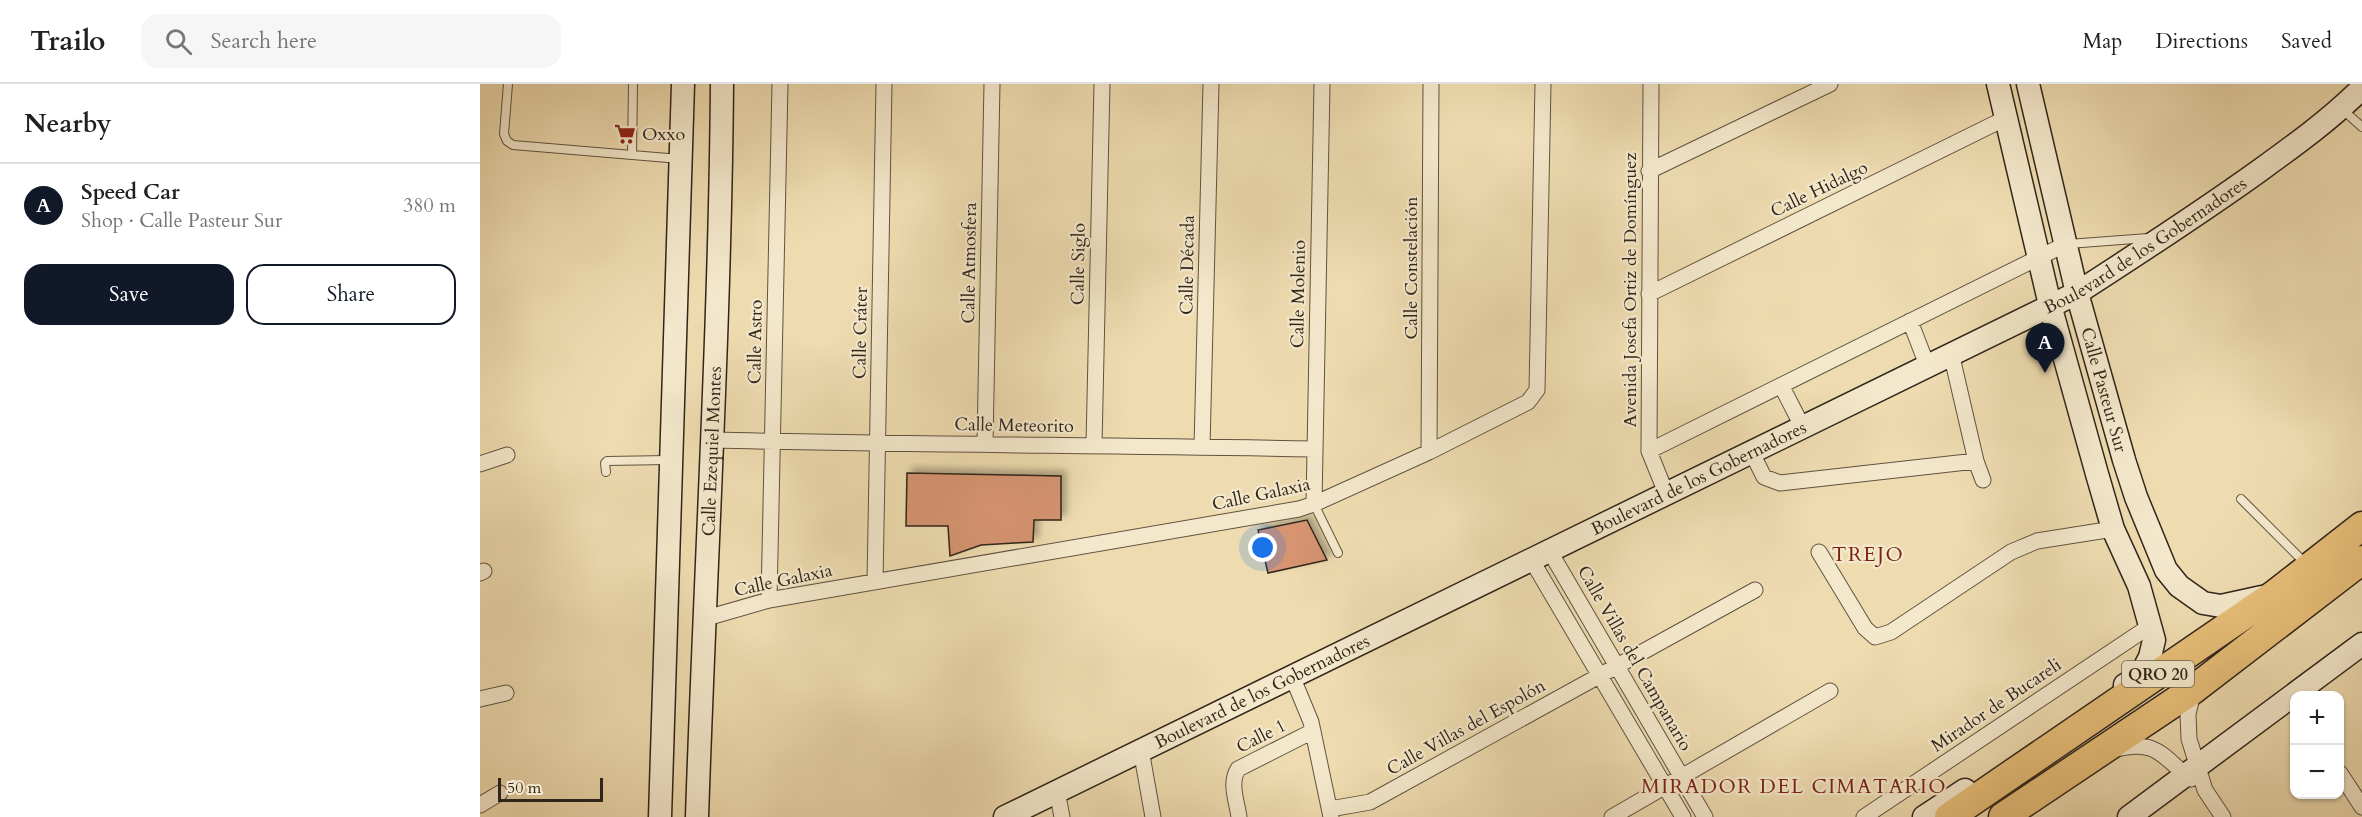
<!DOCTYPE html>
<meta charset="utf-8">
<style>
body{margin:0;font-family:Cardo,serif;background:#f6f6f6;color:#202124}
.controls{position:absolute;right:18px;bottom:18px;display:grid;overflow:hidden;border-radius:12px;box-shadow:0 2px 4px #0004}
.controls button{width:54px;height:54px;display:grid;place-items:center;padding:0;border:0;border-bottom:2px solid #e0e0e0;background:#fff;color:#202124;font:30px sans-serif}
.scale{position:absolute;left:18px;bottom:15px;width:105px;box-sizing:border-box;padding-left:6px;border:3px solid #30251a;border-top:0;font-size:16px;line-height:21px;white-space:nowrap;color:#30251a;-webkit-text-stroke:4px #f4e8cc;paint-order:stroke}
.you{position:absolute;left:783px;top:464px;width:21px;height:21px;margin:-15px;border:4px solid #fff;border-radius:50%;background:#1a73e8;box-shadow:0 0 0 9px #1a73e833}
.badge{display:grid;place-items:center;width:39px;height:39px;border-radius:50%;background:#111827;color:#fff;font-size:20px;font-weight:700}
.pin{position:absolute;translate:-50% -50px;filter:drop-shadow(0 2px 3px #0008)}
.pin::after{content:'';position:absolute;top:32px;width:21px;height:18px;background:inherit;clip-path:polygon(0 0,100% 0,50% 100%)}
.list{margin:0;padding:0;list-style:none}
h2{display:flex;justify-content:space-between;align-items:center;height:78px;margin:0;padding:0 24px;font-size:26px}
h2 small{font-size:20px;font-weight:400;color:#757577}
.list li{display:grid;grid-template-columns:39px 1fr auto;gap:18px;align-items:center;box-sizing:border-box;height:84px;padding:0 24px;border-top:2px solid #e0e0e0}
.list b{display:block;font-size:22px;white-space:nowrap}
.list p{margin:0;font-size:20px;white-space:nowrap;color:#757577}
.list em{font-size:20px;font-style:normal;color:#757577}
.actions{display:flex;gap:12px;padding:18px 24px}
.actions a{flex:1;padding:14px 0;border:2px solid #111827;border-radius:18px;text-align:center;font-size:21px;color:#111827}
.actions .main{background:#111827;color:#fff}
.icon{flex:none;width:33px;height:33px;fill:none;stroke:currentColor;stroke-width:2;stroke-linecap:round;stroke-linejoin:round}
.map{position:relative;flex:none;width:1882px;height:733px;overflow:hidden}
header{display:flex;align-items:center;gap:36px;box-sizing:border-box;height:84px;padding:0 30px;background:#fff;border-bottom:2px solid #e0e0e0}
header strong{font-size:28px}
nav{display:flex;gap:33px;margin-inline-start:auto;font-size:21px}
.search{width:420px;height:54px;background:#f6f6f6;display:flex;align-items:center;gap:15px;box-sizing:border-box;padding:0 21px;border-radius:18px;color:#757577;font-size:22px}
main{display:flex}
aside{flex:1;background:#fff}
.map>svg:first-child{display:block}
.building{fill:#d69471;stroke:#30251a;stroke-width:1.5;filter:url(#shadow)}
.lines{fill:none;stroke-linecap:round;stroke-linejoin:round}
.lane-casing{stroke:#605340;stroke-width:10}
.street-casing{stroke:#605340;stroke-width:17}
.secondary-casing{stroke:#30251a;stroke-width:25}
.highway-casing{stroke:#30251a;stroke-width:31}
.lane{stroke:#f4e8cc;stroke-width:8}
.street{stroke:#f4e8cc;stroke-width:15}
.secondary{stroke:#f4e8cc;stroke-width:22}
.highway{stroke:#e7be78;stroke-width:28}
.labels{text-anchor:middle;stroke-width:4.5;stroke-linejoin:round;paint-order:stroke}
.shield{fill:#f4e8cc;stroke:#6b604f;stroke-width:1.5}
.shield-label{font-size:16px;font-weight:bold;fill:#30251a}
.poi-label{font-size:18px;fill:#30251a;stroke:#f4e8cc;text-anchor:start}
.street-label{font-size:18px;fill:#30251a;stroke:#f4e8cc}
.neighbourhood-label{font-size:20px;letter-spacing:1.5px;fill:#7a1f14;stroke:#f4e8cc}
</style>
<header>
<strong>Trailo</strong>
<div class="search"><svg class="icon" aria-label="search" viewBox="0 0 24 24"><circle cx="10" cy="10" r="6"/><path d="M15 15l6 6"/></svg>Search here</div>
<nav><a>Map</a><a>Directions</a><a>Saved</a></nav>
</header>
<main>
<aside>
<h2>Nearby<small></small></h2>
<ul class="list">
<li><span class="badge">A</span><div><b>Speed Car</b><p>Shop · Calle Pasteur Sur</p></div><em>380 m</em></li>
</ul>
<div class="actions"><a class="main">Save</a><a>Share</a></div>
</aside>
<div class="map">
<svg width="1882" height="733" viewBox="0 0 1882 733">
<defs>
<filter id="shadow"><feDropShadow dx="5" dy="-5" stdDeviation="3" flood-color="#0004"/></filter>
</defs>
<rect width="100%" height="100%" fill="#eedcb0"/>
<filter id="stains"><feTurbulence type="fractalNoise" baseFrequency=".00333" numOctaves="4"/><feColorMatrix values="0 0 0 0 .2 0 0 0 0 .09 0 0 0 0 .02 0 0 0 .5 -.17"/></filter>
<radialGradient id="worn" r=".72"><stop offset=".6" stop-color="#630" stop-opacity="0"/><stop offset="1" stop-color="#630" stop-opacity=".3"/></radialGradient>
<path class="building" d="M 427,389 L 581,392 L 581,436 L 554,436 L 553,458 L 501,461 L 470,472 L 468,442 L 426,442 Z
M 827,436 L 847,476 L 788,489 L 778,446 Z"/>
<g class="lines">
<defs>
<path id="lane" d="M 28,0 L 24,50 L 27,57 L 33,61 L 200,75
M 1862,25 L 1882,43
M 152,71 L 153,0
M 1588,160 L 1668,154
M 126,388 L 125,379 L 127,377 L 188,376
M 1761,415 L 1826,480
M 834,420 L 858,469"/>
<path id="street" d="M 1171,0 L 1169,367 L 1186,409
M 1169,87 L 1350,0
M 1169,210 L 1526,34
M 1430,237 L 1447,281
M 1471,269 L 1496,377 L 1503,396
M 1302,303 L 1322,342
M 232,356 C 433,361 634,361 835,365
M 505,359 L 512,0
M 614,361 L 622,0
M 722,363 L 731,0
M 1169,367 L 1586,160
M 1271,367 L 1284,393 L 1300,399 L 1496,377
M 949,368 L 951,0
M 0,380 L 27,371
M 834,420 L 842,0
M 1069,466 L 1225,733
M 1339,468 L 1385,544 L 1395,553 L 1411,548 L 1531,468 L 1557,457 L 1633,445
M 1051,475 L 1203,733
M 0,489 L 4,487
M 395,498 L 404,0
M 289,516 L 300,0
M 223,535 L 289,516 L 819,425 L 834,420 L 949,368 L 1048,318 L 1057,306 L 1063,0
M 812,592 L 831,638 L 851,733
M 1714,605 L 1708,630 L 1709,655 L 1725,706 L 1743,733
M 0,615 L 26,609
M 1636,665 C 1678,655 1682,673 1711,695
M 661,666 L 673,733
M 1860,689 L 1882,723
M 577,707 L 582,733
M 0,721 L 20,709
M 850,725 L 890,718 L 1275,506
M 759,733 C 757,718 749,699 758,685 L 833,647
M 1132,733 L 1350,607
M 1384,733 L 1670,542"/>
<g id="secondary">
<path d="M 1518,0 L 1570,221 L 1617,390 L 1633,445 L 1659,502 L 1674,556 L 1670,573 L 1660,592 L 1645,601"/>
<path id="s1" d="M 1548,0 L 1597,209 L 1644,376 L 1656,413 L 1686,486 L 1699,502 L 1723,519 L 1741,522 L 1782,513"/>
<path d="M 180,733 L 203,0"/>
<path id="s2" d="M 217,733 C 225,489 240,244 242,0"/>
<path id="s3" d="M 525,733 L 1597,209 C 1659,169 1719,130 1779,87 C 1815,61 1851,35 1882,4"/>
<path d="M 1444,733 L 1485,706"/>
<path d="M 1649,733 L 1882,560"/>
</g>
<path id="highway" d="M 1469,733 L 1795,510 L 1882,442
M 1523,733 L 1714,605 L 1882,476"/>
</defs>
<use href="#lane" class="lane-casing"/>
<use href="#street" class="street-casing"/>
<use href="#secondary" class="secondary-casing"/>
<use href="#highway" class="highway-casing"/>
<use href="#lane" class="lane"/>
<use href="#street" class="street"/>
<use href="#secondary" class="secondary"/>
<use href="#highway" class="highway"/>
</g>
<defs>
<symbol id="supermarket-bare" viewBox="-9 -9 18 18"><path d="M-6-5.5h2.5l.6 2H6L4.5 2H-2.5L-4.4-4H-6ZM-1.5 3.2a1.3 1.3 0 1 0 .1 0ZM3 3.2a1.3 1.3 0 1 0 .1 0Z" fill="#8f2418" stroke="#f4e8cc" stroke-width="2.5" paint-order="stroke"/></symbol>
</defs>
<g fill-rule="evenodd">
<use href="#supermarket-bare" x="130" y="35" width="30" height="30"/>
</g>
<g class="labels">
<rect class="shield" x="1642" y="577" width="72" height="26" rx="4.5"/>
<g class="shield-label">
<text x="1678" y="596">QRO 20</text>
</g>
<g class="poi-label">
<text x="162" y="56">Oxxo</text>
</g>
<g class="street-label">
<text transform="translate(1339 105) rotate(-26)" y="6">Calle Hidalgo</text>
<text dy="6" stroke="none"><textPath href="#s3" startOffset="1276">Boulevard de los Gobernadores</textPath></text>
<text transform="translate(489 179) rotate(-89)" y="6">Calle Atmosfera</text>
<text transform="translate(598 180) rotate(-89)" y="6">Calle Siglo</text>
<text transform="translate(707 181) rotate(-89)" y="6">Calle Década</text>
<text transform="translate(931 184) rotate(-90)" y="6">Calle Constelación</text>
<text transform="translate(1150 206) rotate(-90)" y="6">Avenida Josefa Ortiz de Domínguez</text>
<text transform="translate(818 210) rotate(-89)" y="6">Calle Molenio</text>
<text transform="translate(380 249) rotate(-89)" y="6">Calle Cráter</text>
<text transform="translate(275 258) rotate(-89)" y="6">Calle Astro</text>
<text dy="6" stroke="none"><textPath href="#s1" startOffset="315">Calle Pasteur Sur</textPath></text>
<text transform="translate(534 341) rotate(1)" y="6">Calle Meteorito</text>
<text dy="6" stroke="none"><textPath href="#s2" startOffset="366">Calle Ezequiel Montes</textPath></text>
<text dy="6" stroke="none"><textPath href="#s3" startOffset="772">Boulevard de los Gobernadores</textPath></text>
<text transform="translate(781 410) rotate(-12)" y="6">Calle Galaxia</text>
<text transform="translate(303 496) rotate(-12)" y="6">Calle Galaxia</text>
<text transform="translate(1155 574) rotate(60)" y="6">Calle Villas del Campanario</text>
<text dy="6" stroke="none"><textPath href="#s3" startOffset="286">Boulevard de los Gobernadores</textPath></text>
<text transform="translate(1516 621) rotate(-34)" y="6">Mirador de Bucareli</text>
<text transform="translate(986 643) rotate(-29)" y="6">Calle Villas del Espolón</text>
<text transform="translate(781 652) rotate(-27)" y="6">Calle 1</text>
</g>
<g class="neighbourhood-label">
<text x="1388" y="477">TREJO</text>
<text x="1314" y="709">MIRADOR DEL CIMATARIO</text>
</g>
</g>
<rect width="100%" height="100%" filter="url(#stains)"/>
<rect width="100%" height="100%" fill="url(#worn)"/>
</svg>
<div class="controls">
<button>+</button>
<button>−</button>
</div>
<div class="scale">50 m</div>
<div class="you"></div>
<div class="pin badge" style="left:1565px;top:289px">A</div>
</div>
</main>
